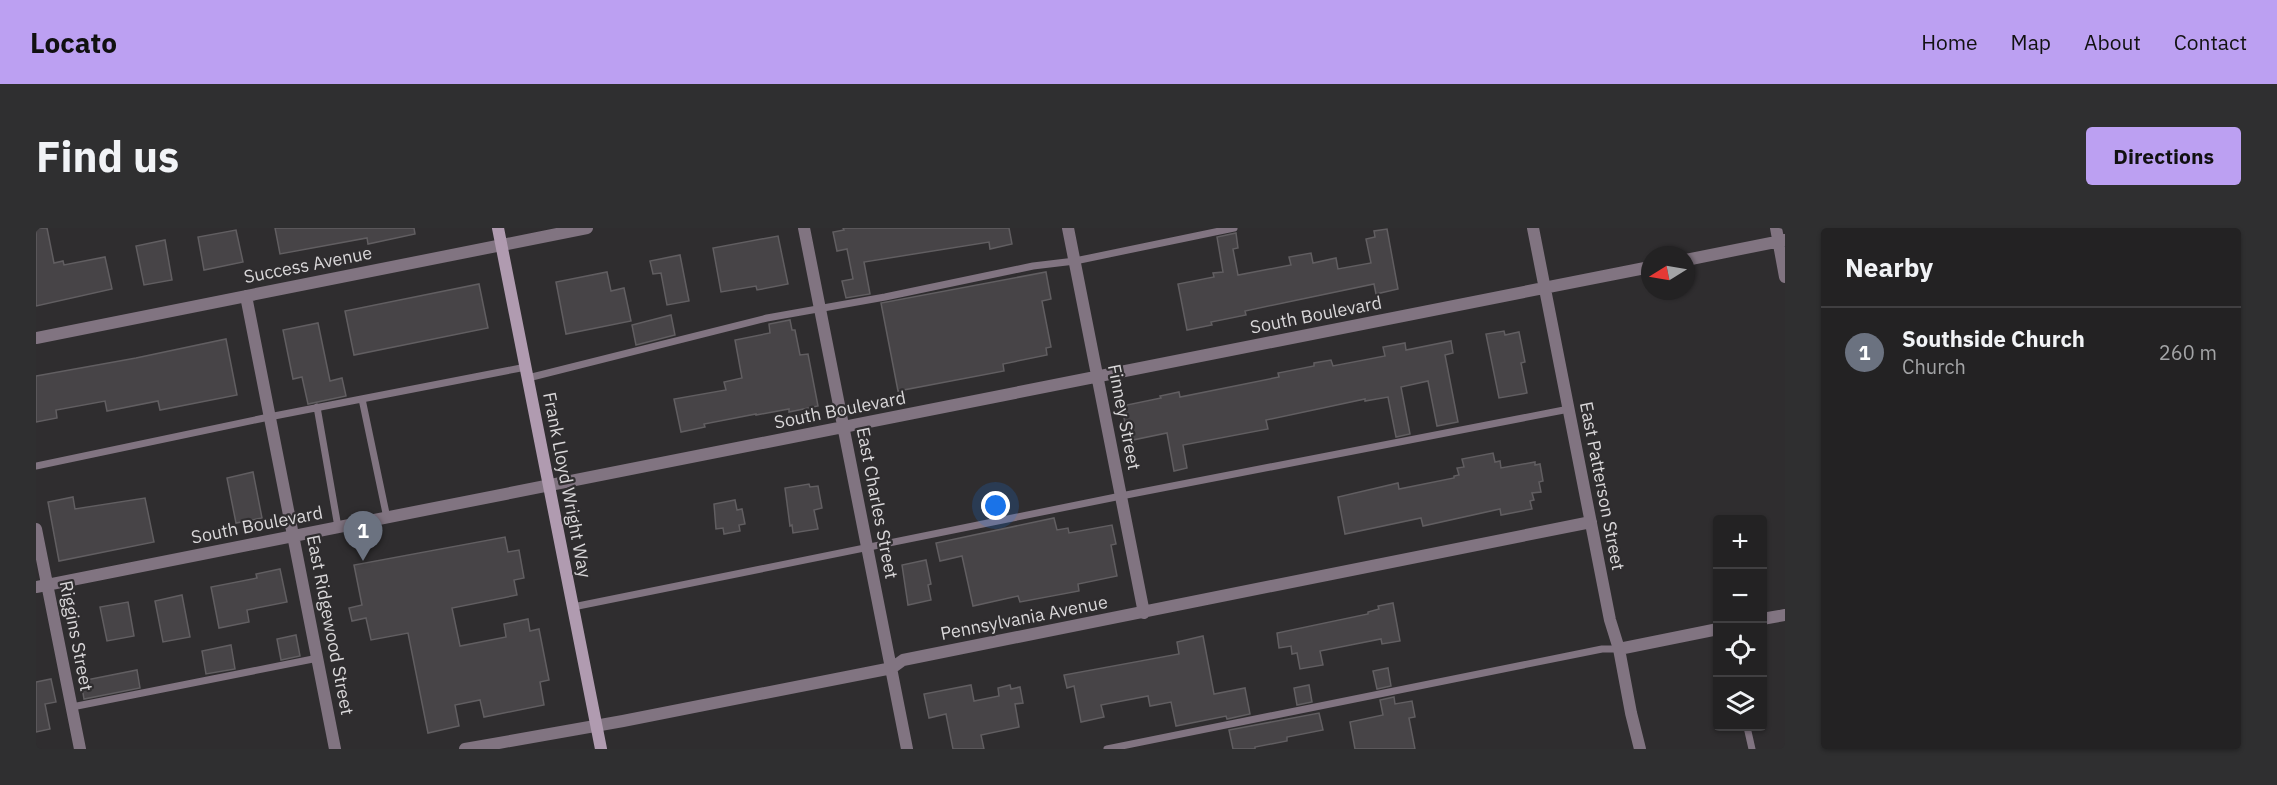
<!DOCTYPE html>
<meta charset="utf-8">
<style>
body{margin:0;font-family:"IBM Plex Sans",sans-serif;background:#2f2f30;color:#f1f3f6}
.controls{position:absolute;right:18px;bottom:18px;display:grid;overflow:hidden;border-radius:6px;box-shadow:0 2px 4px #0004}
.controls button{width:54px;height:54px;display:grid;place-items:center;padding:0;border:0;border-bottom:2px solid #403f41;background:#232223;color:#f1f3f6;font:30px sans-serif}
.compass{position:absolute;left:1605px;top:18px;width:54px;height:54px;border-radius:50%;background:#232223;box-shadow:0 2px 4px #0004;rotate:259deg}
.you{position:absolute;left:960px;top:278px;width:21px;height:21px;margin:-15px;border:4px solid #fff;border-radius:50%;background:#1a73e8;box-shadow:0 0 0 9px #1a73e833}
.badge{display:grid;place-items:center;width:39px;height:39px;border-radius:50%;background:#bca0f2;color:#fff;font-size:20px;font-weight:700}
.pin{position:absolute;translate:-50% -50px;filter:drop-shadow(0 2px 3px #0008)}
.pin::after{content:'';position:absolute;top:32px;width:21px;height:18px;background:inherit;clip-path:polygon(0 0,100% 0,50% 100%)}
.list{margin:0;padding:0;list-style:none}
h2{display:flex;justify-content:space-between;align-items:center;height:78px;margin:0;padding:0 24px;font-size:26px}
h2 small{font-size:20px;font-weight:400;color:#a3a4a6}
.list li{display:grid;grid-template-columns:39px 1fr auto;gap:18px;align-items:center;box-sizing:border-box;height:90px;padding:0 24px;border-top:2px solid #403f41}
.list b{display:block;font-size:22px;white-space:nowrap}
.list p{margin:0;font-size:20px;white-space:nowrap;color:#a3a4a6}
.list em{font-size:20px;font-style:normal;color:#a3a4a6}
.icon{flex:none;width:33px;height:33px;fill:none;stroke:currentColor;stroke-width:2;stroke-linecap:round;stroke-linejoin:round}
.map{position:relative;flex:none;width:1749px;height:521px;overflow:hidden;border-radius:6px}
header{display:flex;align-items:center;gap:36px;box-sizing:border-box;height:84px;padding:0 30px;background:#bca0f2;color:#111}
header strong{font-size:28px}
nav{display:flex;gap:33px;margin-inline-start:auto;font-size:21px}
.intro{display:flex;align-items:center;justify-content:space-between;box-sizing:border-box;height:144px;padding:0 36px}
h1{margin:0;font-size:42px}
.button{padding:15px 27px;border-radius:6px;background:#bca0f2;color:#111;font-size:21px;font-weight:700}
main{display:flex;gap:36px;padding:0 36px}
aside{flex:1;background:#232223;border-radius:6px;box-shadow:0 2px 4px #0004}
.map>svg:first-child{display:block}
.building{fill:#474447;stroke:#615e61;stroke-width:1.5}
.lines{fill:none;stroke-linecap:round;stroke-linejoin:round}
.lane{stroke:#817481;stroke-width:7}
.street{stroke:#817481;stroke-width:12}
.secondary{stroke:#b09bb0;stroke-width:12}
.labels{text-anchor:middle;stroke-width:4.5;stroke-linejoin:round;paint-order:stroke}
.street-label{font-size:18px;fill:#d9d7d9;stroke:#2f2d2f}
</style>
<header>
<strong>Locato</strong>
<nav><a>Home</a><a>Map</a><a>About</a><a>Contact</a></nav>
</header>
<div class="intro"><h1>Find us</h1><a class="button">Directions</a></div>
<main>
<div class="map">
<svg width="1749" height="521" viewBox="0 0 1749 521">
<rect width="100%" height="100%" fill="#2f2d2f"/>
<path class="building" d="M 0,0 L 11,0 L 18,35 L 27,33 L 28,37 L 69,29 L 76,61 L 0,78 Z
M 239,0 L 378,0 L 379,6 L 332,16 L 331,10 L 244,26 Z
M 807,0 L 973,0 L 976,16 L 954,21 L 953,14 L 828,34 L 834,66 L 810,70 L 806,53 L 817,51 L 811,21 L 801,23 L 797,4 L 808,2 Z
M 1351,1 L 1362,61 L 1340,66 L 1338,56 L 1209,83 L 1210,87 L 1175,94 L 1176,97 L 1151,102 L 1142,56 L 1178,49 L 1177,45 L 1187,44 L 1181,9 L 1200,5 L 1202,20 L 1197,21 L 1202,47 L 1255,37 L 1253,29 L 1275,25 L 1277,35 L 1300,30 L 1302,41 L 1335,35 L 1330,11 L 1339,9 L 1338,3 Z
M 200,2 L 207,34 L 168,42 L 162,9 Z
M 742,8 L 752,56 L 721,62 L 720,58 L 685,64 L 677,20 Z
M 129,12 L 136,52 L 108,57 L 100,18 Z
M 644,27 L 653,73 L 631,77 L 625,45 L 617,46 L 614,33 Z
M 571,44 L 575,63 L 588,60 L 595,93 L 530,106 L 520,54 Z
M 1010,44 L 1015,71 L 1006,73 L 1015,119 L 1010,120 L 1011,127 L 967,136 L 968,143 L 862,163 L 845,75 Z
M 443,56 L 452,100 L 318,127 L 309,83 Z
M 635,87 L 639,107 L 600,117 L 596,97 Z
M 754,92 L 756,102 L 759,102 L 764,127 L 772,126 L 782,178 L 753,184 L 753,181 L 720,187 L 720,186 L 668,196 L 669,199 L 645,204 L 638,171 L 690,162 L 688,154 L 706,150 L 699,112 L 734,105 L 733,96 Z
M 282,95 L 294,153 L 306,150 L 310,168 L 272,176 L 266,149 L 257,151 L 247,102 Z
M 1468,103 L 1469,107 L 1483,104 L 1489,134 L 1485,135 L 1491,165 L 1463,170 L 1450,106 Z
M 190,111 L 201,167 L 124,182 L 122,173 L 71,183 L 69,173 L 20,182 L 21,190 L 0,194 L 0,148 L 100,130 Z
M 1415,113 L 1417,125 L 1409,127 L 1422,194 L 1401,198 L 1392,153 L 1365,159 L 1374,206 L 1360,209 L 1352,169 L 1329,173 L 1329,171 L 1230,192 L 1232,201 L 1147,217 L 1151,240 L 1138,243 L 1131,205 L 1092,213 L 1086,178 L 1125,170 L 1124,168 L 1143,164 L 1144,169 L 1243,149 L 1242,145 L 1278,138 L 1278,135 L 1295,132 L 1297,138 L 1349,128 L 1347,119 L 1369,115 L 1370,122 Z
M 1457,225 L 1459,234 L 1464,233 L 1465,240 L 1499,234 L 1499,237 L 1504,236 L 1507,253 L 1503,254 L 1505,264 L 1496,265 L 1498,272 L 1494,273 L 1496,281 L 1465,287 L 1464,281 L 1387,298 L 1385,290 L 1309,306 L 1302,269 L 1362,255 L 1363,261 L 1418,250 L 1418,248 L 1423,247 L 1421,240 L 1428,239 L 1426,231 Z
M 217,244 L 226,290 L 200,295 L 191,250 Z
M 773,256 L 774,259 L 782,258 L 786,280 L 778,282 L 782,301 L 757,305 L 756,297 L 754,298 L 749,260 Z
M 37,269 L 39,281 L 109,270 L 118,314 L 23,333 L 12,274 Z
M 699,272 L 701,282 L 706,281 L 709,296 L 703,297 L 704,303 L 688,306 L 687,300 L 680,301 L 678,276 Z
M 1018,290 L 1021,302 L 1032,300 L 1033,305 L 1076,297 L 1080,316 L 1075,317 L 1081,348 L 1042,356 L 1043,363 L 984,374 L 982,368 L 937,378 L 926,328 L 904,333 L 900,315 Z
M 469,309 L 472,324 L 483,322 L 488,350 L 478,352 L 481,367 L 416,380 L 424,418 L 470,409 L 468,396 L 492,391 L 494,403 L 503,401 L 513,452 L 504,454 L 508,477 L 448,489 L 444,472 L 419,477 L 423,498 L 392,505 L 372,405 L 335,412 L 330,390 L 316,393 L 313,380 L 326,377 L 318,337 Z
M 890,332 L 895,356 L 892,357 L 895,372 L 872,377 L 866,337 Z
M 244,341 L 251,374 L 211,382 L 213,394 L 183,400 L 175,359 L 221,350 L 220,346 Z
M 146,367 L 154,409 L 127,414 L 119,373 Z
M 92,374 L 98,408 L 71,413 L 64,379 Z
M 1357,375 L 1364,413 L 1346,416 L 1345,411 L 1284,423 L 1287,437 L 1264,441 L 1261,425 L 1256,426 L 1255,418 L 1243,420 L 1241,405 L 1332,386 L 1332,384 L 1343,381 L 1342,378 Z
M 260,407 L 264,428 L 245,432 L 241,411 Z
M 1167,408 L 1178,466 L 1209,460 L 1214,486 L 1191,491 L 1190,488 L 1140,498 L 1135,474 L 1114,478 L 1112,468 L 1065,477 L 1068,489 L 1045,494 L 1038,458 L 1031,460 L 1028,447 L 1143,426 L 1141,414 Z
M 195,417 L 199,441 L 170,446 L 166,423 Z
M 1352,440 L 1355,458 L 1341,461 L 1337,443 Z
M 101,442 L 104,460 L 48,471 L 45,453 Z
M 15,451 L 20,474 L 9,476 L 14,501 L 0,504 L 0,454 Z
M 935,457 L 938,473 L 963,468 L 962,460 L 974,457 L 975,461 L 984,459 L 987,475 L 979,476 L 983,499 L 945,507 L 948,521 L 917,521 L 910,486 L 893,490 L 888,466 Z
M 1273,457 L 1276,474 L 1261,477 L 1258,460 Z
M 1358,469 L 1359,476 L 1376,473 L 1379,489 L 1373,490 L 1379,521 L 1319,521 L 1314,494 L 1347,487 L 1344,472 Z
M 1283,485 L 1287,502 L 1251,509 L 1251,513 L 1219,519 L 1219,521 L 1197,521 L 1193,502 Z"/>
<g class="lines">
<path class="lane" d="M 492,150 L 731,90 L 849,69 L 997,38 L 1039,33 L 1198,0
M 326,171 L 351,290
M 281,179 L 302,299
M 0,238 L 233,189 L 490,139
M 537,379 L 1085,268 L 1533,181
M 36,479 L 282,430
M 1711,499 L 1716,521
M 1071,521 L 1566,421 L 1583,421"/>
<path class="street" d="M 768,0 L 871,521
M 1032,0 L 1108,385
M 1497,0 L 1574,392 L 1583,421 L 1595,485 L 1604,521
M 1740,0 L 1749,49
M 1650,32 L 1749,12
M 210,68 L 299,521
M 0,110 L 551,0
M 0,301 L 44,521
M 0,359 L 1614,39
M 1726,391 L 1749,387
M 1583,421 L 1682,401
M 429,521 L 587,493 L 856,440 L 867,432 L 1555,294"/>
<path class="secondary" d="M 462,0 L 565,521"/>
</g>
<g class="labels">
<g class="street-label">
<text transform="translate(272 37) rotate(-11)" y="6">Success Avenue</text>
<text transform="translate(1280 87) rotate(-11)" y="6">South Boulevard</text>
<text transform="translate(804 182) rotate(-11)" y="6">South Boulevard</text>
<text transform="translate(1088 189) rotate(79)" y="6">Finney Street</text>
<text transform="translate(531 257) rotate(79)" y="6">Frank Lloyd Wright Way</text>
<text transform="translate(1566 258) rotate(79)" y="6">East Patterson Street</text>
<text transform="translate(841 275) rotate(79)" y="6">East Charles Street</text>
<text transform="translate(221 297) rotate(-11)" y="6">South Boulevard</text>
<text transform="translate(988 390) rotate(-11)" y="6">Pennsylvania Avenue</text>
<text transform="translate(294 397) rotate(79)" y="6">East Ridgewood Street</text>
<text transform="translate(40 408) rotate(79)" y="6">Riggins Street</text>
</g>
</g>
</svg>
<div class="controls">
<button>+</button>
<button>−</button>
<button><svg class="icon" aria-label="locate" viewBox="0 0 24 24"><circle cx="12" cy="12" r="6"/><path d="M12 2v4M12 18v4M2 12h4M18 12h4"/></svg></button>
<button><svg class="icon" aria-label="layers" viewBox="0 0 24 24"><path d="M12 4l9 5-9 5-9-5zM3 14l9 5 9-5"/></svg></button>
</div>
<svg class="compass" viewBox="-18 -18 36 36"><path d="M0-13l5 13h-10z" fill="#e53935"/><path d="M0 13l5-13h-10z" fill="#a3a4a6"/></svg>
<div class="you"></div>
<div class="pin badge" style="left:327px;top:333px;background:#6b7280">1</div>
</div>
<aside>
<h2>Nearby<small></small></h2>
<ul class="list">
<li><span class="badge" style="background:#6b7280">1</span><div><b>Southside Church</b><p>Church</p></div><em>260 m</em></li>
</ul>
</aside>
</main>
